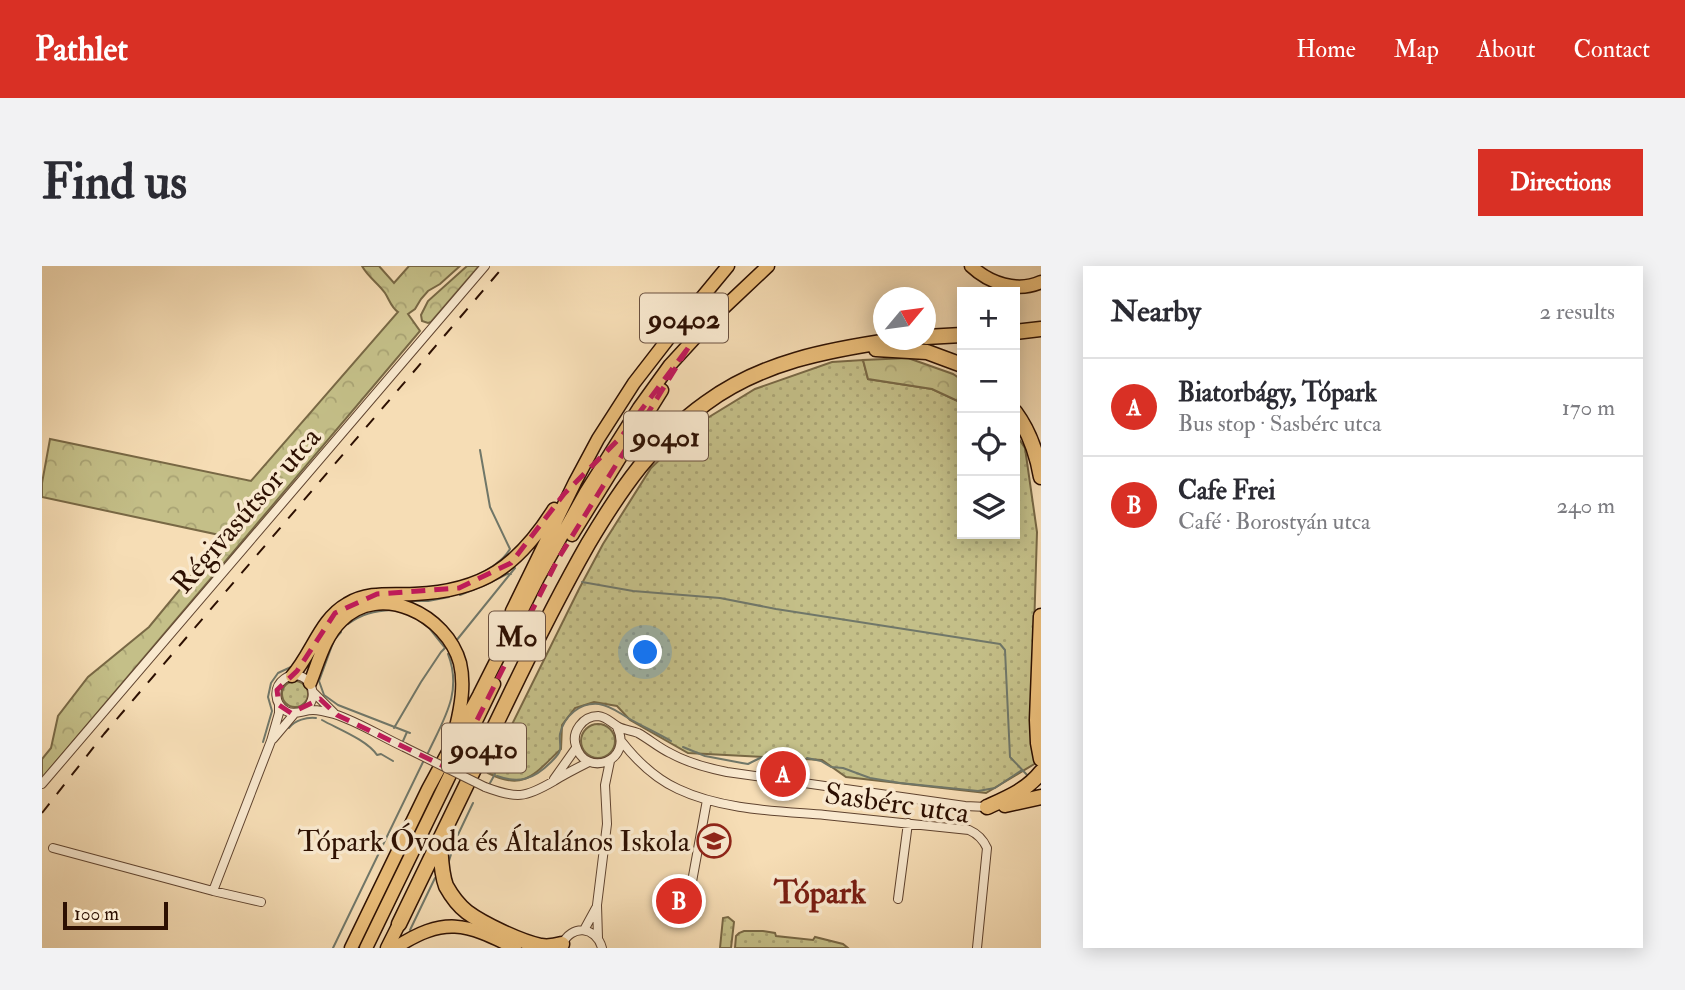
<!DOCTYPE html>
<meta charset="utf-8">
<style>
body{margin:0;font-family:"IM FELL Double Pica",serif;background:#f2f2f3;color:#2b2b33}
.controls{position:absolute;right:21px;top:21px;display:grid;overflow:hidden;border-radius:0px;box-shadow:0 4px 18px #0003}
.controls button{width:63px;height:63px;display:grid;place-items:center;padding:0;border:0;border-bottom:2px solid #e1e1e2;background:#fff;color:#2b2b33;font:35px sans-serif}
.compass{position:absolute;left:831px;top:21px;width:63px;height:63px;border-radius:50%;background:#fff;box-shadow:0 4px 18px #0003;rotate:61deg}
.scale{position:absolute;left:21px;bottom:18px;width:105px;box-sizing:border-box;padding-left:7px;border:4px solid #2d1002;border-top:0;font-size:19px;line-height:24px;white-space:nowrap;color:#2d1002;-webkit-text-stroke:5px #f9e9cf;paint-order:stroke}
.you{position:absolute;left:604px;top:387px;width:24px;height:24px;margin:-18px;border:5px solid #fff;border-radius:50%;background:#1a73e8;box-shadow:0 0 0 10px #1a73e833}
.badge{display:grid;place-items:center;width:46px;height:46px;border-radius:50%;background:#d93025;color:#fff;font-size:23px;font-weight:700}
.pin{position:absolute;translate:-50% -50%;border:4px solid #fff;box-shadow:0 2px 7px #0006}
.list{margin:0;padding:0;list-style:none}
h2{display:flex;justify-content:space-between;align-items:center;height:91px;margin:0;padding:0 28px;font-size:30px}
h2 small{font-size:23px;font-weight:400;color:#7c7c81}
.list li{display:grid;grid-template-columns:46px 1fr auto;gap:21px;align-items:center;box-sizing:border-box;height:98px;padding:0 28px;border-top:2px solid #e1e1e2}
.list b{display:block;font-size:26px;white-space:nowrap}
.list p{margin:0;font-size:23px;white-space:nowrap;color:#7c7c81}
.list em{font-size:23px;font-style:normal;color:#7c7c81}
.icon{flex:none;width:38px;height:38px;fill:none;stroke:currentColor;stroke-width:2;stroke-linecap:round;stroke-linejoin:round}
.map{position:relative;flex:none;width:999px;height:682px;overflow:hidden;border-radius:0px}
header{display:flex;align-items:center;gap:42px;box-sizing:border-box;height:98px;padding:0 35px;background:#d93025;color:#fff}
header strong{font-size:33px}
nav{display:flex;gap:38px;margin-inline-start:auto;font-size:24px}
.intro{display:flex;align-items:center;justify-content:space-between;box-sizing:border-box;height:168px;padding:0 42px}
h1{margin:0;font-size:49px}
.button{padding:18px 32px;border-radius:0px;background:#d93025;color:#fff;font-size:24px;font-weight:700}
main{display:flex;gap:42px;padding:0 42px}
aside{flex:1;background:#fff;border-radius:0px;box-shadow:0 4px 18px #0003}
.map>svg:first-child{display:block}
.grass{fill:url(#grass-dots);stroke:#786845;stroke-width:2}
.forest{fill:url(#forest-crowns);stroke:#786845;stroke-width:2}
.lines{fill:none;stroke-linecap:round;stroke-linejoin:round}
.stream{stroke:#707769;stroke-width:2}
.minor-casing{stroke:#5f432f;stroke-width:10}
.trunk-casing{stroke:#2d1002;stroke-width:15}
.motorway-casing{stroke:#2d1002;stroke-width:17}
.minor{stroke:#f9e9cf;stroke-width:8}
.trunk{stroke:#ebbe7a;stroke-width:12}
.motorway{stroke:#ebbe7a;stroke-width:14}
.rail{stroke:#2d1002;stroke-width:2;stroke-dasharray:12 12;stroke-linecap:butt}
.minor-bridge-casing{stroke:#5f432f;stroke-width:10;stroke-linecap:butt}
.minor-bridge{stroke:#f9e9cf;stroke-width:8}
.marked{fill:none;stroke:#c2185b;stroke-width:5;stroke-dasharray:14 9;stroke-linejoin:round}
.labels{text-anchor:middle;stroke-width:7;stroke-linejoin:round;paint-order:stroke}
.shield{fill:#f9e9cf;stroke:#6a5140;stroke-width:2}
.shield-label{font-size:28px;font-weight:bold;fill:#2d1002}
.street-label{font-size:30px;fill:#2d1002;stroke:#f9e9cf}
.poi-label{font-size:30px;fill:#2d1002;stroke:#f9e9cf;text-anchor:end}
.neighbourhood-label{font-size:32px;font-weight:bold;fill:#7a1f14;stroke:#f9e9cf}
</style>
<header>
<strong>Pathlet</strong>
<nav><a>Home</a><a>Map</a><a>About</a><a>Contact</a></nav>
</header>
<div class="intro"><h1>Find us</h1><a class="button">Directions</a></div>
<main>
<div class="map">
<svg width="999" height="682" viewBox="0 0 999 682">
<defs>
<pattern id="grass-dots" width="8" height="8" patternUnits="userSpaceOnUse" patternTransform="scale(1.75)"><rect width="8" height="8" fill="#c4bf88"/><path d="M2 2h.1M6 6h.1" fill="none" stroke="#a9a374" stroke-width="1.8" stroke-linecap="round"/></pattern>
<pattern id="forest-crowns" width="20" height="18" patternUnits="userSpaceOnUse" patternTransform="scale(1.75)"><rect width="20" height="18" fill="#c4bf88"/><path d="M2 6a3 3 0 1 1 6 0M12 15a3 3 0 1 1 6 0" fill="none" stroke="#a9a374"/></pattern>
</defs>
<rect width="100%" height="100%" fill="#f6ddb5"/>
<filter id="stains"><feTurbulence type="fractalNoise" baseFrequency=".00286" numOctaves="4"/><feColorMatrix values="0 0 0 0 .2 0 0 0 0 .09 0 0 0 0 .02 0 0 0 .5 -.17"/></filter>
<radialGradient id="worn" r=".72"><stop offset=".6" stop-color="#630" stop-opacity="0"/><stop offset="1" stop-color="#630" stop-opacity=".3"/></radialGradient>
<path class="grass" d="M 821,94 L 826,113 L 890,123 L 920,137 L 920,268 L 973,268 L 973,167 L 983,182 L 995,266 L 989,463 L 994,497 L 944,527 L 804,511 L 780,494 L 646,487 L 588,454 L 575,440 L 552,436 L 533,442 L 520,459 L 519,483 C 493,507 483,526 446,507 L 537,323 L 561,278 L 609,202 L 654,159 L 713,123 L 790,96 Z
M240 428a13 13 0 1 1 26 0a13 13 0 1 1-26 0Z
M539 475a17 17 0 1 1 34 0a17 17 0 1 1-34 0Z
M 686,651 L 692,656 L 689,682 L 678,682 L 681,652 Z
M 702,665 L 721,665 L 733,667 L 734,670 L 771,674 L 773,671 L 801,678 L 806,682 L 693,682 L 694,670 L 697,667 Z"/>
<path class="forest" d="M 320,0 L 337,0 L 352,17 L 367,0 L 418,0 L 398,18 L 386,25 L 379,33 L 373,43 L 366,48 L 378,65 L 0,512 L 0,493 L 9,482 L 16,450 L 46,411 L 107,361 L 182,270 L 0,231 L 0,217 L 8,173 L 209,215 L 356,46 C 349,41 348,35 343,27 C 336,17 326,11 320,0 Z
M 425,0 L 437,0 L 389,56 L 386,57 L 380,55 L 379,49 L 386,35 Z
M 866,92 L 911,108 L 920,114 L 920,137 L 890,123 L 826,113 L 821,94 Z"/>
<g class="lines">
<path class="stream" d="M 438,184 L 448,241 L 468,283
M 434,310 C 447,303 460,296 468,283
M 540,316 L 591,325 L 678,332 L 734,343 L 958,378 L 963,384 L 968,491 L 987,511
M 418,329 L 445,318 L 465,308 L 469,308
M 362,335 L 386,335 L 407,331
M 306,358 C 320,348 332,345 350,344
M 299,366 L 292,374 L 277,415 L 282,429 L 296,439 L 368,467
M 414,375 L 473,302
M 280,454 C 296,463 325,474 335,489 L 339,488 L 351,495
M 247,462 C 253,454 265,451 274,452
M 352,462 L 379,416 L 399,386 L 403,382 L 387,362 L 375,353
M 361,475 L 365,466
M 221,476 L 230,445 L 226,431 L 229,417 L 236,407 L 249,401
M 641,481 L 663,490 L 700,497 L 706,498 L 718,492 L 751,491
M 385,489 C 401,454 421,427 406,388
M 765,492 L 779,495 L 789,501 L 801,502 L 828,512 L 858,517 L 936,525 L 953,522 L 980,504
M 455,510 C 477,518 492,513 508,497 C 512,493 517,489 518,484 C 519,479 517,473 518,468 C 522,450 538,436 557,438 C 569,440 576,446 586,452 C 600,460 615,467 629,475
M 448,517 L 453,508
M 407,595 L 413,575 L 431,537
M 368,664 L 393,612
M 291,682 L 382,494"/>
<defs>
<path id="minor" d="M 272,427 L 292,447
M 262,445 C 283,428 262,399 242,413 C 231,421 232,438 244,445 C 253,450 261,444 271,444 C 278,444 285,446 292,448 C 315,455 340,471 362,481
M 575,461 C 592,496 543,512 534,480 C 529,466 541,450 556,450 C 565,451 568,456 575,460 C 581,464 589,464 596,467 C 607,473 617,482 628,487 C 646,497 665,502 685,506 L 923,540 L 945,541
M 231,473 L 253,447
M 580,476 C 595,495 614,513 636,523 C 680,544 736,545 783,549 C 831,554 879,559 927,564 C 936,568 941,573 945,582 L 935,682
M 512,513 L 534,482
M 0,518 L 443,0
M 443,521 C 475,533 483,532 512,515 C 523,508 535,502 547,496
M 11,582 L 171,625 L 219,636
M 649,621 L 665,534
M 171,625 L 229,475 L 237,447 L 237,439
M 856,633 L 866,557
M 542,664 L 554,642
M 556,672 L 555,639 L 565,558 L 563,519 L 568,495
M 520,679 C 529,658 554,660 560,682"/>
<path id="trunk" d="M 929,0 C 947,17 975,27 999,16
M 530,269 L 620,124
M 470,345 L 533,216 L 556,173 L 592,117 L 633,64 L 686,0
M 250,410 C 270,388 278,353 305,338 C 326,325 349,329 373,328 C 441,325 476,300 512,243
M 268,417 C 276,397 283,370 299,355 C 338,315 405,349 418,397 C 423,418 419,440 414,461
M 309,682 L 386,523 L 437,429 L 496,312 L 544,226 L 597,142 L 628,99 L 673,50 L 726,0
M 324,682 L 452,418
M 345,682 L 357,658
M 353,682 C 402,650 424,657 473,682"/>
<path id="motorway" d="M 973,66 L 999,63
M 884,71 L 920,69
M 834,83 L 885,86 L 920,99
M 973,146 C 987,165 995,188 999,211
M 999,350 L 995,454 L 996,477 L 999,493
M 963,539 L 999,531
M 945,541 C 965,532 985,524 999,506
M 398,577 C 399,591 399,607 404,620 C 409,629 416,639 425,646 C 441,658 479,676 499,680 C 506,681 513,680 520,678
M 357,658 C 393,583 429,508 466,433 C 491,381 517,329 546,278 C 578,224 612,174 664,137 C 720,96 785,84 853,74"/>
</defs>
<use href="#minor" class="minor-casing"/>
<use href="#trunk" class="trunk-casing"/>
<use href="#motorway" class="motorway-casing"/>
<use href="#minor" class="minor"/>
<use href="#trunk" class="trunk"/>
<use href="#motorway" class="motorway"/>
<path class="rail" d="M 0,547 L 62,468 L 462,0"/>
<defs>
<path id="minor-bridge" d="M 362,481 L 443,521"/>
</defs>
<use href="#minor-bridge" class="minor-bridge-casing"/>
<use href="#minor-bridge" class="minor-bridge"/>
</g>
<path class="marked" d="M 646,82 L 516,293 L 410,504 L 295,449 L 278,433 L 249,447 L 237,439 L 235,424 L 255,405 L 293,347 L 335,328 L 417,322 L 469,297 L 522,228 L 579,171 Z"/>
<defs>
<symbol id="school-ring" viewBox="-11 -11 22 22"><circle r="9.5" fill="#f9e9cf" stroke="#8f2418" stroke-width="1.5"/><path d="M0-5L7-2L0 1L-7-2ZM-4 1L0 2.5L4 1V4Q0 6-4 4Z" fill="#8f2418"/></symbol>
</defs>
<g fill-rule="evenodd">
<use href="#school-ring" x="653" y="556" width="38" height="38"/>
</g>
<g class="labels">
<g class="shield">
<rect x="598" y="27.5" width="88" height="49" rx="5"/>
<rect x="582" y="145.5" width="84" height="49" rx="5"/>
<rect x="447" y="345.5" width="56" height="49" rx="5"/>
<rect x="400" y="457.5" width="84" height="49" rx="5"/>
</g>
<g class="shield-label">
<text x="642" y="62">90402</text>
<text x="624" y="180">90401</text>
<text x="475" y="380">M0</text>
<text x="442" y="492">90410</text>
</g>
<g class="street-label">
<text transform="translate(204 244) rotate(-49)" y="10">Régivasútsor utca</text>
<text transform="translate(855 537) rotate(8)" y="10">Sasbérc utca</text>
</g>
<g class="poi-label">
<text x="648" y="585">Tópark Óvoda és Általános Iskola</text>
</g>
<g class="neighbourhood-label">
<text x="778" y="637">Tópark</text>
</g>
</g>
<rect width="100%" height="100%" filter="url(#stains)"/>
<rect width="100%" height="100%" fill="url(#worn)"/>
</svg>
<div class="controls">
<button>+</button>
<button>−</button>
<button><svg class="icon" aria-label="locate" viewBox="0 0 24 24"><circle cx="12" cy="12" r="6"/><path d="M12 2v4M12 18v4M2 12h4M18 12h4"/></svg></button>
<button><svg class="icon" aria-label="layers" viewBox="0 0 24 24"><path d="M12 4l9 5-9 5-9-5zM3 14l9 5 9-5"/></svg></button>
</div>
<svg class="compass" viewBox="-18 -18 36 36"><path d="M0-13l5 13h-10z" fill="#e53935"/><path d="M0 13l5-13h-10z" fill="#7c7c81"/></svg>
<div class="scale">100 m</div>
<div class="you"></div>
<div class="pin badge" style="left:741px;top:508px">A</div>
<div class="pin badge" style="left:637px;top:635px">B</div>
</div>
<aside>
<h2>Nearby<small>2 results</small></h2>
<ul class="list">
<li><span class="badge">A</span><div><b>Biatorbágy, Tópark</b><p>Bus stop · Sasbérc utca</p></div><em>170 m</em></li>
<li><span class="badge">B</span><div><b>Cafe Frei</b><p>Café · Borostyán utca</p></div><em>240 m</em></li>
</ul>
</aside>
</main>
